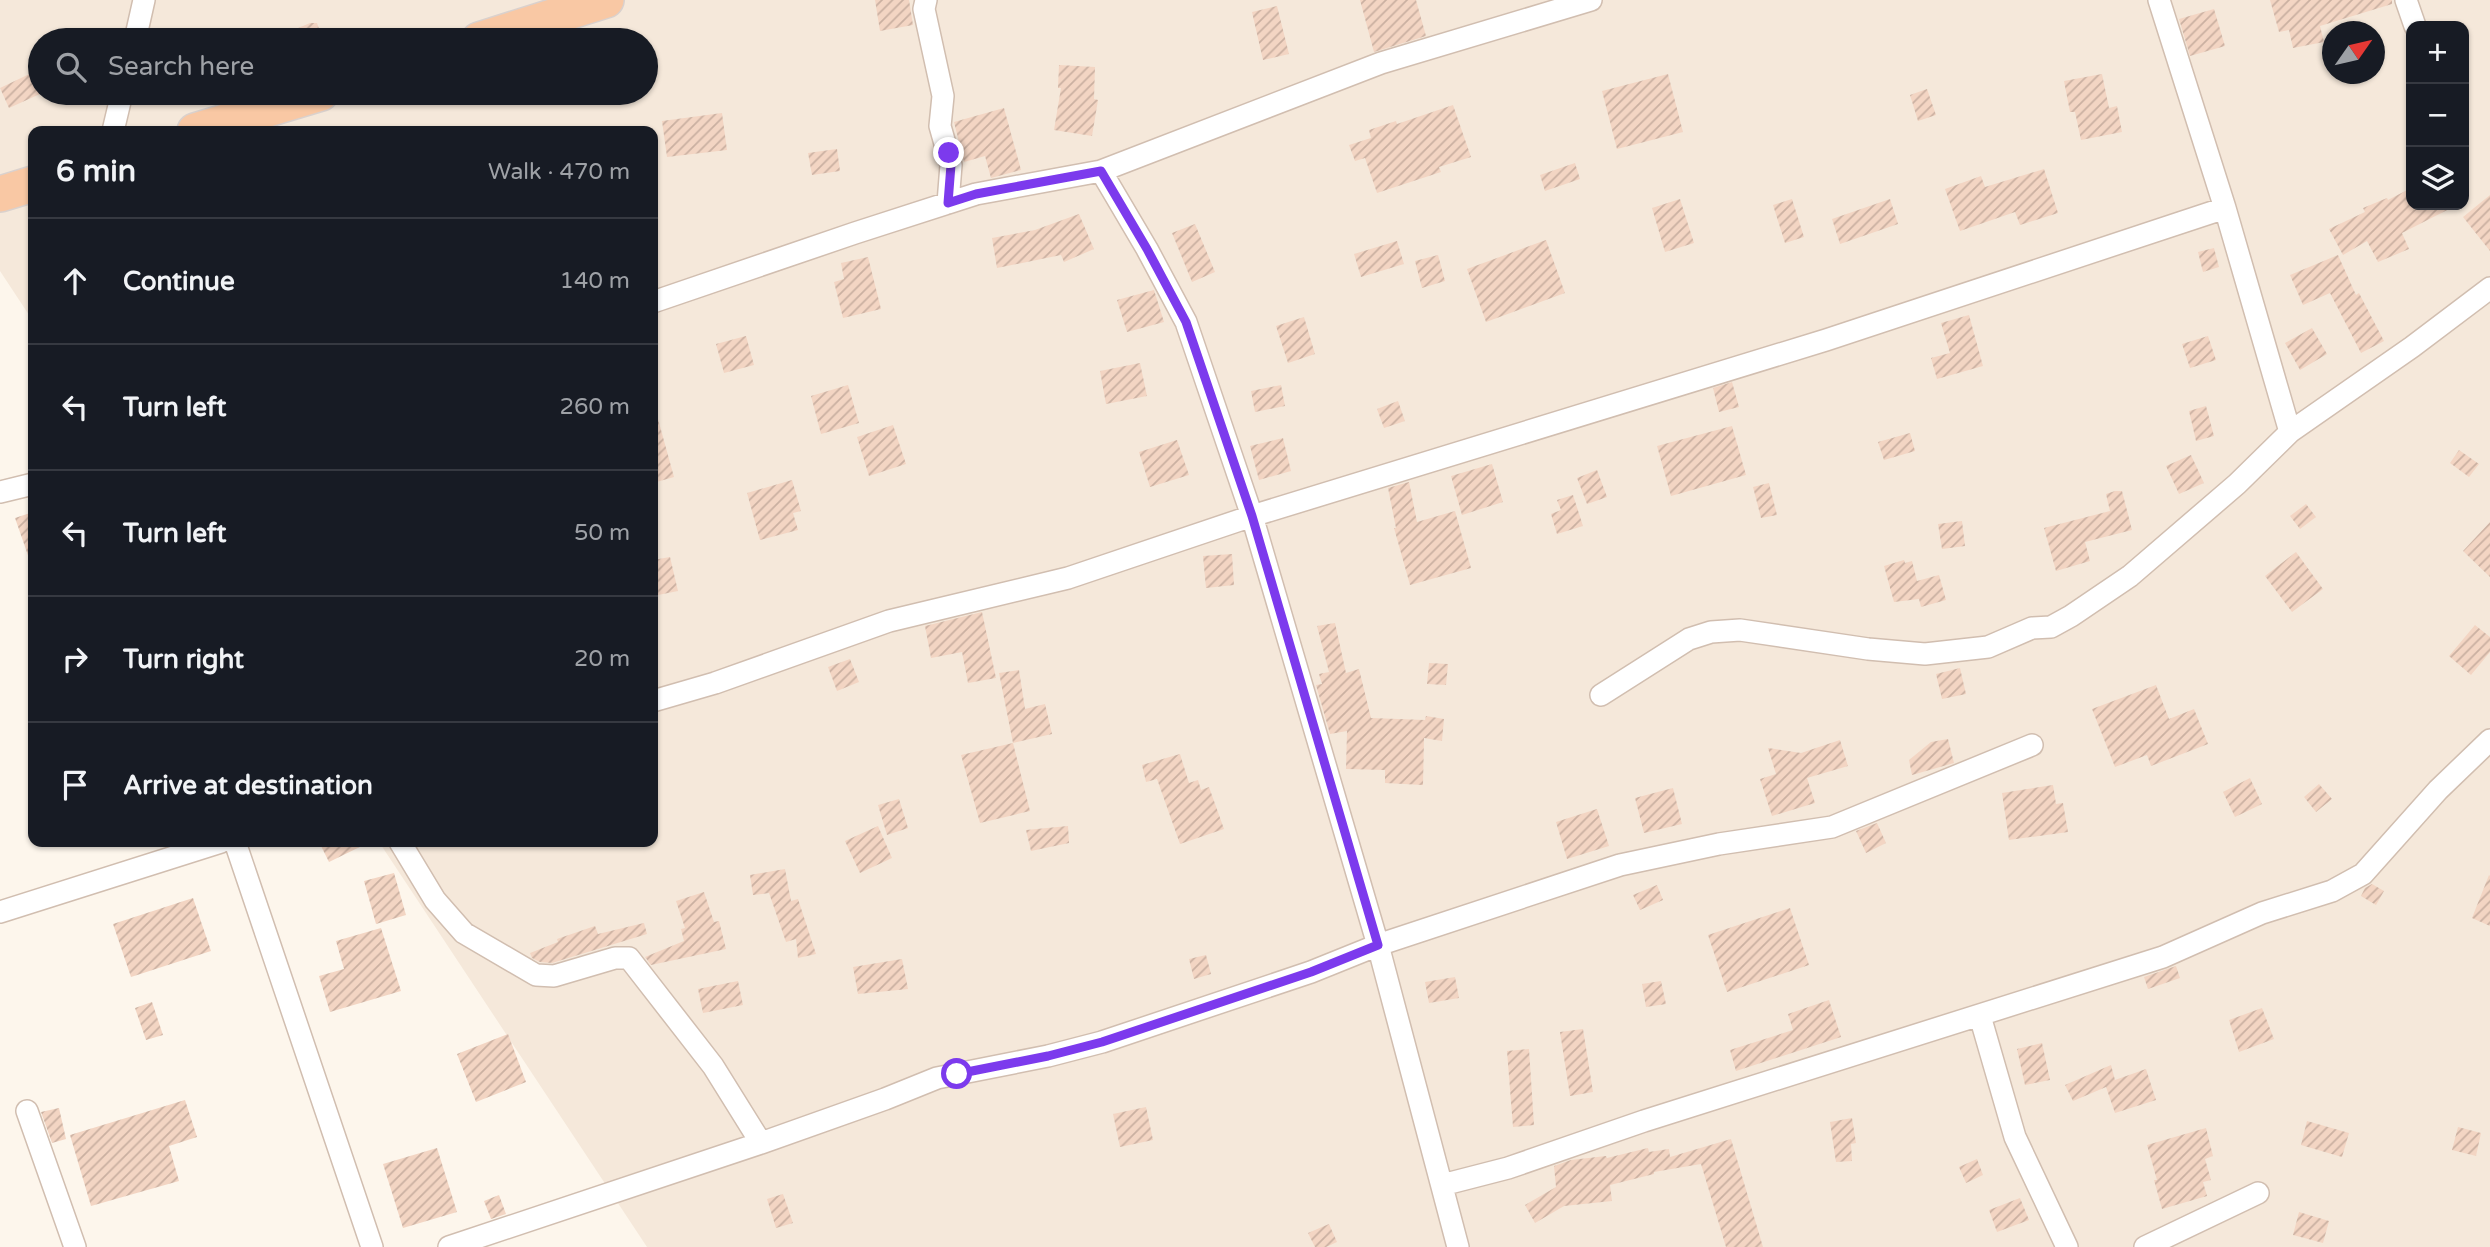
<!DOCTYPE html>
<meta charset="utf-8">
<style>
body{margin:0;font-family:"Varela Round",sans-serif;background:#242831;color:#f1f3f6}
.controls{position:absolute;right:21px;top:21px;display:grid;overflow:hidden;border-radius:14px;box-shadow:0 2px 5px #0004}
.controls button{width:63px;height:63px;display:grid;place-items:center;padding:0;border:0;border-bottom:2px solid #363941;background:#171b24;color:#f1f3f6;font:35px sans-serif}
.compass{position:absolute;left:2322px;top:21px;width:63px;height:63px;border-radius:50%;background:#171b24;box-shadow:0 2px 5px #0004;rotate:56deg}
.stop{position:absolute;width:21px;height:21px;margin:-16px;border:5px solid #7c3aed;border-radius:50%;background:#fff}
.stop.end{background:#7c3aed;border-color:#fff;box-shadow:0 2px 7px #0008}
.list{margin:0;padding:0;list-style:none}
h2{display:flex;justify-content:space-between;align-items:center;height:91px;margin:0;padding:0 28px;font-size:30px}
h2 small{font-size:23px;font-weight:400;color:#9ea1a6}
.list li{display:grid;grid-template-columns:46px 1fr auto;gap:21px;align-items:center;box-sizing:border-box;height:126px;padding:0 28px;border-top:2px solid #363941}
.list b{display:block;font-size:26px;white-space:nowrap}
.list em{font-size:23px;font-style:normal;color:#9ea1a6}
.icon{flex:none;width:38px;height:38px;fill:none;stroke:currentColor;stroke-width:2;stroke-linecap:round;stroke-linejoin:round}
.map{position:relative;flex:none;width:2490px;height:1247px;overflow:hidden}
.search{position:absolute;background:#171b24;box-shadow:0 2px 5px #0004;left:28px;top:28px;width:630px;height:77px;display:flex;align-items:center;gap:18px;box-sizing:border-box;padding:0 24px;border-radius:38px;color:#9ea1a6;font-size:26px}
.panel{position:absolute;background:#171b24;box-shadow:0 2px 5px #0004;left:28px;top:126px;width:630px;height:721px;border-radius:14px}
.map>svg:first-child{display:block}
.residential{fill:#f5e8da;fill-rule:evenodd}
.building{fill:url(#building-hatch)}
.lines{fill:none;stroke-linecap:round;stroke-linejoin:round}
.minor-casing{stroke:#d1beb0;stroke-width:24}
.trunk-casing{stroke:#dad1cd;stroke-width:38}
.minor{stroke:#fff;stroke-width:21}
.trunk{stroke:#f9c8a4;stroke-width:35}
.route{stroke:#7c3aed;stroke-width:9}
</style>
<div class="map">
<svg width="2490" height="1247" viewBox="0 0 2490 1247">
<defs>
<pattern id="building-hatch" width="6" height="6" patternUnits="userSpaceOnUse" patternTransform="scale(1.75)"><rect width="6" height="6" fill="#f3d5c3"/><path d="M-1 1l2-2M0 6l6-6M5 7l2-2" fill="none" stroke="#cab0a1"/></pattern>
</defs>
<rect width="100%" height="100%" fill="#fdf6ec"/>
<path class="residential" d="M 0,0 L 2490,0 L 2490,1247 L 647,1247 L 379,842 L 653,842 L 653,131 L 33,131 L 33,321 L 0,271 ZM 2411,26 L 2464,26 L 2464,205 L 2411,205 ZM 2332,32 L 2374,32 L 2374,74 L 2332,74 ZM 40,40 L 646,40 L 646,93 L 40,93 Z"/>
<path class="building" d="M 875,0 L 909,0 L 913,25 L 880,31 Z
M 1360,0 L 1416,0 L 1426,36 L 1374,52 Z
M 2270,0 L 2392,0 L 2392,4 L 2320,26 L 2324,42 L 2293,48 L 2289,30 L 2279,32 Z
M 1277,6 L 1289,54 L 1263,60 L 1252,12 Z
M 2214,9 L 2225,46 L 2190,56 L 2179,19 Z
M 310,23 L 317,23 L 323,40 L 270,40 Z
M 1059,65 L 1095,67 L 1094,99 L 1098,100 L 1092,136 L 1054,130 L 1061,88 L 1058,88 Z
M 40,69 L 40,94 L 9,108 L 0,88 Z
M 1668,74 L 1683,132 L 1617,149 L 1602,91 Z
M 2102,74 L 2109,108 L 2117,106 L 2122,132 L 2081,140 L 2075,112 L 2070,112 L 2064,81 Z
M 1927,89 L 1936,115 L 1918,121 L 1910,95 Z
M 1453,105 L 1471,157 L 1439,167 L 1441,172 L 1377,193 L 1365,158 L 1355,161 L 1349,145 L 1371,138 L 1369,130 L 1396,121 L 1397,124 Z
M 1004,108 L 1021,170 L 991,178 L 985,156 L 964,162 L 954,122 Z
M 722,113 L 727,150 L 667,157 L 662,121 Z
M 837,149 L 840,171 L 812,175 L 808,153 Z
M 1575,163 L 1580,179 L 1545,191 L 1540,175 Z
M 2044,169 L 2058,213 L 2020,225 L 2015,212 L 1960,231 L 1945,189 L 1981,176 L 1985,187 Z
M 2411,188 L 2411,205 L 2457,205 L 2402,233 L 2409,249 L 2378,262 L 2367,241 L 2343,255 L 2329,229 L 2365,212 L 2363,208 L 2387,198 L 2388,200 Z
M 2490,195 L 2490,251 L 2463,217 Z
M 1680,199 L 1694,243 L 1665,252 L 1652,208 Z
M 1792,199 L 1804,237 L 1785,243 L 1773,205 Z
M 1890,199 L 1898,224 L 1840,244 L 1832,219 Z
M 1079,214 L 1094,249 L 1064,262 L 1061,255 L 997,268 L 992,238 L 1035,230 Z
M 1195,224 L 1215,272 L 1192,282 L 1172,233 Z
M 1546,240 L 1565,293 L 1486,322 L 1467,269 Z
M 1397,241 L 1404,264 L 1361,277 L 1354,254 Z
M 2214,248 L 2219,267 L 2203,272 L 2198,252 Z
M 1438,255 L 1445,281 L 1422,288 L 1415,261 Z
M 2338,255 L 2356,295 L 2359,293 L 2384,341 L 2361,353 L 2330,293 L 2303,305 L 2290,275 Z
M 868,257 L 881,309 L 843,318 L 834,282 L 844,279 L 841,263 Z
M 1154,290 L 1164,322 L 1127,332 L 1117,300 Z
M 1969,315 L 1983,366 L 1937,379 L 1931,358 L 1950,353 L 1941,323 Z
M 1304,317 L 1315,354 L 1288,363 L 1276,326 Z
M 2312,328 L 2327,354 L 2300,370 L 2285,343 Z
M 746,336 L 754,365 L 724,373 L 716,344 Z
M 2208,336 L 2216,360 L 2190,368 L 2182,344 Z
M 1140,363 L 1147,396 L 1106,404 L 1100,371 Z
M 1732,382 L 1739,407 L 1719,412 L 1713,388 Z
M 848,385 L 859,423 L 821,434 L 811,396 Z
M 1281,385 L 1285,406 L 1255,412 L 1251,391 Z
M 1398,401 L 1405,421 L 1384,428 L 1377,409 Z
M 2206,406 L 2214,436 L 2196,441 L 2189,411 Z
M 658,419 L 674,477 L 653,483 L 653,420 Z
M 893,425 L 906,464 L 869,476 L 857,437 Z
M 1732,426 L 1746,475 L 1671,496 L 1657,446 Z
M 1910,433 L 1915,451 L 1884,460 L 1878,442 Z
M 1283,438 L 1291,471 L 1259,480 L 1250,446 Z
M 1177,440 L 1189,475 L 1150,487 L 1139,452 Z
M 2459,450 L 2479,464 L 2469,477 L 2450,463 Z
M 2191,455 L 2204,483 L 2179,494 L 2166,466 Z
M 1492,464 L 1503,502 L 1462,515 L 1451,476 Z
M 1597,470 L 1607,497 L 1587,504 L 1577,478 Z
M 792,480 L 801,511 L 793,513 L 798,530 L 760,540 L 747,493 Z
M 1409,482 L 1417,522 L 1455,511 L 1471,568 L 1410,585 L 1394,528 L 1396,528 L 1388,488 Z
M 1769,483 L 1777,515 L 1761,518 L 1753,487 Z
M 2115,491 L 2122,491 L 2132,530 L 2085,542 L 2090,561 L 2056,571 L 2044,528 L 2110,511 L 2106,494 Z
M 1573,495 L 1583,526 L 1557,534 L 1551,514 L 1561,510 L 1557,500 Z
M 2306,504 L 2316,517 L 2300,529 L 2290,516 Z
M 33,512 L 33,563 L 31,564 L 15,518 Z
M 1962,521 L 1965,546 L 1942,549 L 1938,524 Z
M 2490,522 L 2490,577 L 2463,551 Z
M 2296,552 L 2323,589 L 2292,612 L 2265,576 Z
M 1232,554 L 1234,585 L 1206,588 L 1203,556 Z
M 670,557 L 678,591 L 653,596 L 653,560 Z
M 1904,560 L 1905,563 L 1912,561 L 1917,581 L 1939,575 L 1946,600 L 1921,607 L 1919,599 L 1894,602 L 1884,566 Z
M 982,612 L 996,678 L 968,683 L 962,652 L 931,658 L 925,626 Z
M 1335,623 L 1346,673 L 1359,669 L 1371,718 L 1425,720 L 1426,716 L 1444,719 L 1442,741 L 1424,738 L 1423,785 L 1385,783 L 1385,770 L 1346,769 L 1347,731 L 1330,734 L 1316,685 L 1322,684 L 1319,674 L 1329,672 L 1317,626 Z
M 2475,625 L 2490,637 L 2490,652 L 2471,675 L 2449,656 Z
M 850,659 L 859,682 L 837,691 L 828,667 Z
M 1429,663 L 1448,664 L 1446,685 L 1427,684 Z
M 1960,668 L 1966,694 L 1942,699 L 1936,674 Z
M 1019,670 L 1025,709 L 1045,704 L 1052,734 L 1013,743 L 999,673 Z
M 2156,685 L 2169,719 L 2194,709 L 2208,744 L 2151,766 L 2147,755 L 2115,767 L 2092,709 Z
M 1948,739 L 1954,763 L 1912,775 L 1909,760 L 1931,742 Z
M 1840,740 L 1848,766 L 1807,778 L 1815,803 L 1772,816 L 1760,779 L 1776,774 L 1768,748 L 1801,753 Z
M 1013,743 L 1030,811 L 980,823 L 961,755 Z
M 1180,754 L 1189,783 L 1198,780 L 1201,790 L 1209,787 L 1224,829 L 1180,844 L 1157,779 L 1146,782 L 1142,765 Z
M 2250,778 L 2262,804 L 2235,817 L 2223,792 Z
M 2319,784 L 2332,799 L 2316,812 L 2304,797 Z
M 2053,785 L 2056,804 L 2063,803 L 2068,832 L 2009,840 L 2002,793 Z
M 1673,788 L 1682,824 L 1644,833 L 1635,798 Z
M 899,799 L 908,828 L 887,835 L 878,805 Z
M 1597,809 L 1609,846 L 1567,859 L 1556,822 Z
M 1877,823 L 1886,843 L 1866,853 L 1856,831 Z
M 878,826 L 892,858 L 860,873 L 845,841 Z
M 1068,826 L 1069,843 L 1031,851 L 1026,830 Z
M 319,842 L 370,842 L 329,862 Z
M 785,869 L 791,901 L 798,899 L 816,954 L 798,958 L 796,939 L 786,942 L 769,893 L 753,895 L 750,875 Z
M 394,873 L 406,915 L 376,924 L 364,881 Z
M 2489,875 L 2490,876 L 2490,926 L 2472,918 Z
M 2372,884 L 2384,891 L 2376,905 L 2361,896 L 2365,888 Z
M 1657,885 L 1663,900 L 1640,910 L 1633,895 Z
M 704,892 L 714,922 L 719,921 L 726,949 L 651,965 L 645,957 L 684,941 L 681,929 L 685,928 L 676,901 Z
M 193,898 L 211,951 L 131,977 L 113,924 Z
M 1790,908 L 1809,965 L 1727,992 L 1708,935 Z
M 644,923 L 647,934 L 552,963 L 540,962 L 532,958 L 530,953 L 558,942 L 557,939 L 595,926 L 598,934 Z
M 381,928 L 401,991 L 330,1012 L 319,976 L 344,969 L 336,941 Z
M 1206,955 L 1211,974 L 1194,979 L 1189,959 Z
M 902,959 L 908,989 L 858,994 L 853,967 Z
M 2176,966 L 2180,978 L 2148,989 L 2144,977 Z
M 1455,977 L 1459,998 L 1429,1003 L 1425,982 Z
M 738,981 L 743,1005 L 703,1013 L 698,989 Z
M 1661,981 L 1666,1004 L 1646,1007 L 1642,984 Z
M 1829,1000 L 1841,1037 L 1736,1071 L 1730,1050 L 1793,1030 L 1788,1014 Z
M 152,1002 L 163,1035 L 146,1040 L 135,1008 Z
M 2262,1008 L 2274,1039 L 2239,1052 L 2229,1020 Z
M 1583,1029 L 1593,1092 L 1570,1096 L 1560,1032 Z
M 508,1034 L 526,1082 L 476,1102 L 457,1054 Z
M 2042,1043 L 2050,1080 L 2025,1085 L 2017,1049 Z
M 1529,1049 L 1534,1125 L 1513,1127 L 1507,1051 Z
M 2111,1065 L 2115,1080 L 2146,1069 L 2156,1100 L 2115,1113 L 2106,1087 L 2073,1101 L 2065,1085 Z
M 185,1100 L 197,1137 L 169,1146 L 179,1181 L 91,1206 L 70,1135 Z
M 1146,1107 L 1153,1140 L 1120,1147 L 1113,1114 Z
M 59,1108 L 66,1139 L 52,1143 L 41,1112 Z
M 1852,1118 L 1856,1143 L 1851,1144 L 1852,1161 L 1836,1162 L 1830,1122 Z
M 2307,1121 L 2349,1133 L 2342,1157 L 2301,1145 Z
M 2458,1127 L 2481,1133 L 2476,1156 L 2452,1150 Z
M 2206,1128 L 2213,1156 L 2205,1159 L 2211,1180 L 2203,1182 L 2207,1196 L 2162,1209 L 2154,1180 L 2157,1180 L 2147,1145 Z
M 1731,1139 L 1763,1247 L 1726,1247 L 1701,1164 L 1654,1172 L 1654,1174 L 1610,1185 L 1612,1201 L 1564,1206 L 1535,1223 L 1525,1205 L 1556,1187 L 1554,1166 L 1571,1160 L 1606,1156 L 1607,1158 L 1648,1148 L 1649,1152 L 1669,1149 L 1670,1157 Z
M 437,1148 L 457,1212 L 403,1228 L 383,1164 Z
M 1977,1159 L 1983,1175 L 1966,1183 L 1959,1167 Z
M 783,1194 L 793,1223 L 776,1228 L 767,1199 Z
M 499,1195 L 506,1214 L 491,1219 L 484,1201 Z
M 2020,1198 L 2029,1220 L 1997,1232 L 1989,1210 Z
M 2299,1212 L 2329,1221 L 2323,1243 L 2293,1235 Z
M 1329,1224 L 1337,1242 L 1326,1247 L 1315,1247 L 1308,1233 Z"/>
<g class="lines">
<defs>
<path id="minor" d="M 926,0 L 924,9 L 943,96 L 940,126 L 951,165 L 948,203
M 2159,0 L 2225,208 L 2290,432
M 2406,0 L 2415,26
M 135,40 L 144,0
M 113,131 L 122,93
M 1101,171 L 1147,249 L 1186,322 L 1252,516 L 1378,945 L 1458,1247
M 653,302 L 855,233 L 976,194 L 1101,171 L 1381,63 L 1591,0
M 0,492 L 33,484
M 1601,695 L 1689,639 L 1711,632 L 1740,630 L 1868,649 L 1925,654 L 1988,647 L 2032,628 L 2051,627 L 2071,616 L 2130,576 L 2237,484 L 2290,432 L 2412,347 L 2490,288
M 653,701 L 715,683 L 889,621 L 1068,578 L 1252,516 L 1826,340 L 2225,208
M 235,842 L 372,1247
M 400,842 L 435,900 L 464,933 L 536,975 L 554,976 L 615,958 L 629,958 L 713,1066 L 761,1143
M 0,912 L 221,842
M 1980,1016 L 2015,1137 L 2067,1247
M 27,1111 L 75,1247
M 1442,1185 L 1508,1168 L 1644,1121 L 2163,957 L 2262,913 L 2332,891 L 2363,874 L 2438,790 L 2490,740
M 449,1247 L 761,1143 L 885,1099 L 937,1078 L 1048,1056 L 1102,1042 L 1311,972 L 1378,945 L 1620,865 L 1719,844 L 1832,827 L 2032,745
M 2145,1247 L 2258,1193"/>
<path id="trunk" d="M 479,40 L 606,0
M 195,131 L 321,93
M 0,194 L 33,184"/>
</defs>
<use href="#minor" class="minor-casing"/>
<use href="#trunk" class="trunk-casing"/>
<use href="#minor" class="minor"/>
<use href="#trunk" class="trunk"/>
</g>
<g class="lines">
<path class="route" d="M 949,153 L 951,165 L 948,203 L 976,194 L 1101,171 L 1147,249 L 1186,322 L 1252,516 L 1378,945 L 1311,972 L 1102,1042 L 1048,1056 L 957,1074"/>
</g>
</svg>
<div class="controls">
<button>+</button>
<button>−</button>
<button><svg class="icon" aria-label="layers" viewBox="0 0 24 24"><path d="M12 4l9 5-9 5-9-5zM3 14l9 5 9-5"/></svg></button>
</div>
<svg class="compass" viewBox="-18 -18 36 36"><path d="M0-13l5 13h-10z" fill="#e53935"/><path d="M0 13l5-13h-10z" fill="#9ea1a6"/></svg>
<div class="stop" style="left:957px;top:1074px"></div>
<div class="stop end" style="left:949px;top:153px"></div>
<div class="search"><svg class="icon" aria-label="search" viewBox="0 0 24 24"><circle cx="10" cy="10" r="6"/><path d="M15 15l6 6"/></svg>Search here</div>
<section class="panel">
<h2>6 min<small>Walk · 470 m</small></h2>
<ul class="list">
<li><svg class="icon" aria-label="ahead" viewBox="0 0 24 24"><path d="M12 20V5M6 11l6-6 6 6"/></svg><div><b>Continue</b></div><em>140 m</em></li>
<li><svg class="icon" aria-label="left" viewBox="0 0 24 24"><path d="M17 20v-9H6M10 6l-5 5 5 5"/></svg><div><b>Turn left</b></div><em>260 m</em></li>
<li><svg class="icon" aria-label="left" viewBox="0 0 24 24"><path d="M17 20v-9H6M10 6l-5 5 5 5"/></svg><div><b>Turn left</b></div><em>50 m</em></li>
<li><svg class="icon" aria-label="right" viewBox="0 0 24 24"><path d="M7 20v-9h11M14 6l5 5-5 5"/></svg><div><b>Turn right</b></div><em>20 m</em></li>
<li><svg class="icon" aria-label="arrive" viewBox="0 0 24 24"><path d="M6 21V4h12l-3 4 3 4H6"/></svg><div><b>Arrive at destination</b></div></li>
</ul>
</section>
</div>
